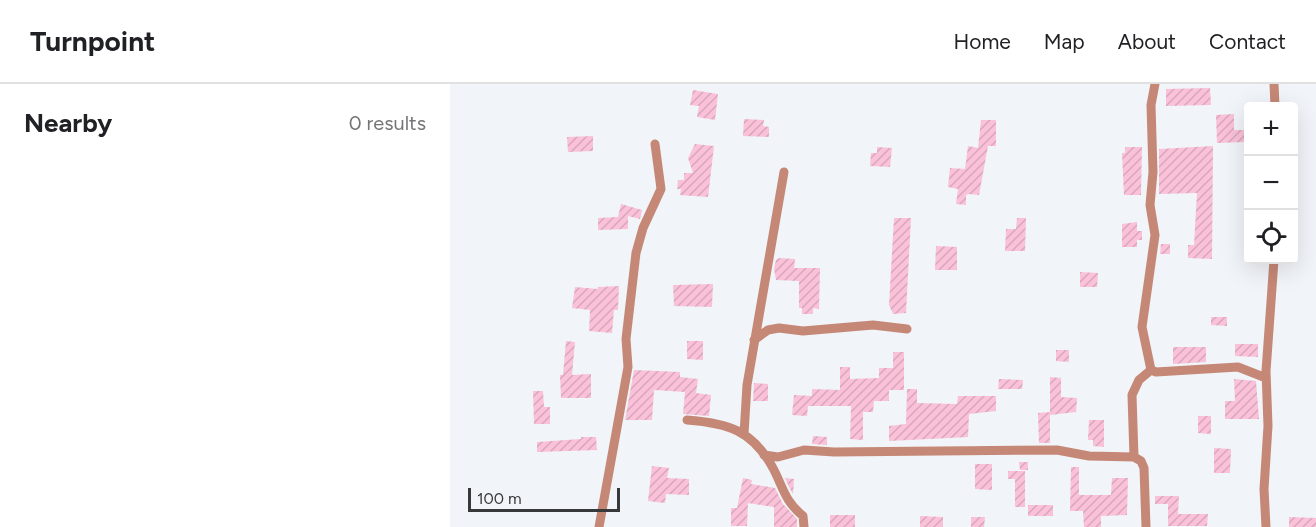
<!DOCTYPE html>
<meta charset="utf-8">
<style>
body{margin:0;font-family:Figtree,sans-serif;background:#f2f2f2;color:#202124}
.controls{position:absolute;right:18px;top:18px;display:grid;overflow:hidden;border-radius:6px;box-shadow:0 6px 24px #0002}
.controls button{width:54px;height:54px;display:grid;place-items:center;padding:0;border:0;border-bottom:2px solid #e0e0e0;background:#fff;color:#202124;font:30px sans-serif}
.scale{position:absolute;left:18px;bottom:15px;width:152px;box-sizing:border-box;padding-left:6px;border:3px solid #363839;border-top:0;font-size:16px;line-height:21px;white-space:nowrap;color:#363839;-webkit-text-stroke:4px #f1f4f8;paint-order:stroke}
.list{margin:0;padding:0;list-style:none}
h2{display:flex;justify-content:space-between;align-items:center;height:78px;margin:0;padding:0 24px;font-size:26px}
h2 small{font-size:20px;font-weight:400;color:#757577}
.icon{flex:none;width:33px;height:33px;fill:none;stroke:currentColor;stroke-width:2;stroke-linecap:round;stroke-linejoin:round}
.map{position:relative;flex:none;width:866px;height:443px;overflow:hidden}
header{display:flex;align-items:center;gap:36px;box-sizing:border-box;height:84px;padding:0 30px;background:#fff;border-bottom:2px solid #e0e0e0}
header strong{font-size:28px}
nav{display:flex;gap:33px;margin-inline-start:auto;font-size:21px}
main{display:flex}
aside{flex:1;background:#fff}
.map>svg:first-child{display:block}
.building{fill:url(#building-hatch)}
.lines{fill:none;stroke-linecap:round;stroke-linejoin:round}
.street{stroke:#c68876;stroke-width:9}
</style>
<header>
<strong>Turnpoint</strong>
<nav><a>Home</a><a>Map</a><a>About</a><a>Contact</a></nav>
</header>
<main>
<aside>
<h2>Nearby<small>0 results</small></h2>
<ul class="list">
</ul>
</aside>
<div class="map">
<svg width="866" height="443" viewBox="0 0 866 443">
<defs>
<pattern id="building-hatch" width="6" height="6" patternUnits="userSpaceOnUse" patternTransform="scale(1.5)"><rect width="6" height="6" fill="#fac1d9"/><path d="M-1 1l2-2M0 6l6-6M5 7l2-2" fill="none" stroke="#d7a7bb"/></pattern>
</defs>
<rect width="100%" height="100%" fill="#f1f4f8"/>
<path class="building" d="M 760,4 L 761,21 L 716,22 L 716,5 Z
M 243,6 L 268,10 L 265,36 L 247,33 L 249,22 L 240,21 Z
M 784,30 L 784,46 L 795,46 L 796,58 L 767,59 L 766,31 Z
M 294,35 L 314,36 L 313,42 L 319,43 L 319,53 L 293,52 Z
M 531,36 L 546,36 L 546,62 L 538,62 L 529,111 L 519,110 L 516,111 L 516,121 L 506,120 L 508,105 L 498,103 L 500,84 L 515,85 L 518,62 L 528,64 Z
M 143,52 L 143,67 L 118,68 L 117,53 Z
M 245,60 L 264,62 L 258,113 L 230,111 L 231,105 L 227,105 L 228,96 L 234,96 L 234,89 L 243,89 L 238,74 Z
M 763,62 L 762,175 L 738,174 L 738,161 L 744,161 L 747,109 L 709,110 L 709,65 Z
M 427,63 L 442,64 L 440,83 L 420,82 L 421,69 L 427,69 Z
M 675,63 L 692,63 L 691,111 L 674,111 L 672,69 L 675,69 Z
M 171,120 L 192,126 L 190,135 L 178,132 L 178,145 L 148,146 L 148,134 L 168,133 Z
M 444,134 L 461,134 L 456,229 L 443,230 L 439,221 Z
M 567,134 L 576,134 L 575,167 L 555,167 L 556,145 L 566,145 Z
M 687,138 L 687,147 L 692,147 L 692,156 L 687,156 L 687,163 L 672,163 L 672,140 Z
M 711,160 L 720,160 L 720,170 L 710,170 Z
M 486,162 L 507,163 L 507,186 L 485,186 Z
M 329,174 L 345,175 L 344,184 L 370,184 L 369,225 L 363,224 L 363,230 L 352,230 L 352,224 L 349,224 L 349,197 L 326,196 L 324,185 L 326,176 Z
M 630,188 L 648,189 L 647,203 L 630,203 Z
M 263,200 L 262,223 L 224,222 L 223,201 Z
M 169,202 L 168,226 L 164,226 L 162,249 L 139,247 L 140,226 L 122,224 L 125,203 L 148,205 L 148,203 Z
M 761,233 L 777,233 L 777,242 L 761,241 Z
M 116,257 L 125,258 L 122,291 L 141,290 L 141,314 L 111,314 L 110,291 L 113,291 Z
M 237,257 L 253,257 L 253,276 L 237,275 Z
M 785,260 L 808,260 L 808,273 L 785,272 Z
M 723,263 L 756,263 L 756,278 L 723,280 Z
M 606,266 L 619,266 L 619,278 L 606,277 Z
M 443,268 L 454,268 L 454,306 L 439,306 L 439,317 L 424,317 L 423,328 L 413,328 L 413,356 L 400,355 L 401,322 L 358,322 L 357,332 L 342,331 L 344,311 L 362,312 L 362,305 L 390,306 L 390,283 L 400,283 L 400,295 L 429,294 L 429,284 L 443,284 Z
M 184,286 L 230,288 L 230,293 L 248,295 L 246,309 L 261,311 L 259,332 L 233,330 L 235,308 L 204,306 L 202,336 L 175,336 Z
M 600,293 L 611,294 L 611,313 L 627,314 L 626,328 L 600,331 Z
M 549,295 L 573,296 L 572,305 L 548,305 Z
M 784,295 L 806,297 L 809,335 L 775,335 L 775,317 L 785,317 Z
M 304,299 L 318,300 L 318,317 L 303,317 Z
M 457,305 L 467,305 L 467,319 L 507,320 L 508,312 L 546,312 L 546,327 L 519,330 L 518,353 L 439,357 L 439,342 L 456,340 Z
M 83,307 L 93,307 L 94,323 L 100,323 L 100,340 L 84,340 Z
M 600,328 L 600,359 L 589,359 L 588,329 Z
M 748,332 L 761,332 L 761,350 L 748,349 Z
M 639,336 L 654,336 L 654,363 L 643,362 L 643,356 L 638,356 Z
M 363,352 L 377,353 L 377,361 L 362,360 Z
M 131,353 L 146,353 L 147,366 L 87,368 L 87,358 L 131,355 Z
M 764,364 L 781,365 L 780,389 L 764,389 Z
M 569,378 L 578,378 L 578,386 L 570,386 Z
M 525,380 L 542,380 L 542,406 L 525,405 Z
M 202,382 L 219,384 L 217,394 L 239,395 L 239,411 L 216,410 L 215,419 L 198,417 Z
M 621,383 L 629,383 L 629,411 L 661,411 L 662,394 L 678,394 L 677,431 L 651,432 L 651,443 L 634,443 L 633,427 L 620,427 Z
M 558,387 L 575,387 L 575,423 L 565,423 L 565,395 L 558,395 Z
M 293,394 L 302,396 L 301,400 L 325,404 L 333,420 L 347,435 L 347,443 L 324,443 L 324,423 L 298,419 L 297,442 L 281,442 L 281,424 L 287,424 Z
M 335,394 L 344,395 L 343,410 L 339,403 Z
M 705,412 L 729,412 L 728,430 L 758,430 L 757,442 L 718,442 L 718,420 L 705,420 Z
M 578,421 L 603,421 L 603,432 L 578,432 Z
M 380,431 L 405,431 L 405,443 L 380,443 Z
M 470,432 L 493,433 L 493,443 L 470,443 Z
M 521,433 L 535,433 L 534,443 L 521,443 Z
M 839,433 L 866,434 L 866,443 L 839,443 Z"/>
<g class="lines">
<path class="street" d="M 824,0 L 825,22
M 304,256 L 318,246 L 329,244 L 353,247 L 423,241 L 457,245
M 701,286 L 692,243 L 705,151 L 700,121 L 703,88 L 701,21 L 705,0
M 701,286 L 706,288 L 788,283 L 816,294
M 237,336 C 278,339 303,346 324,386 C 334,406 335,417 353,432 L 354,443
M 294,350 L 297,301 L 334,88
M 314,371 L 328,373 L 354,366 L 384,368 L 607,366 L 639,372 L 684,373 L 691,377 L 694,384 L 696,443
M 684,373 L 682,311 L 689,296 L 701,286
M 149,443 L 178,283 L 176,255 L 186,169 L 193,144 L 211,105 L 205,60
M 816,443 L 814,405 L 818,342 L 816,287 L 824,176"/>
</g>
</svg>
<div class="controls">
<button>+</button>
<button>−</button>
<button><svg class="icon" aria-label="locate" viewBox="0 0 24 24"><circle cx="12" cy="12" r="6"/><path d="M12 2v4M12 18v4M2 12h4M18 12h4"/></svg></button>
</div>
<div class="scale">100 m</div>
</div>
</main>
